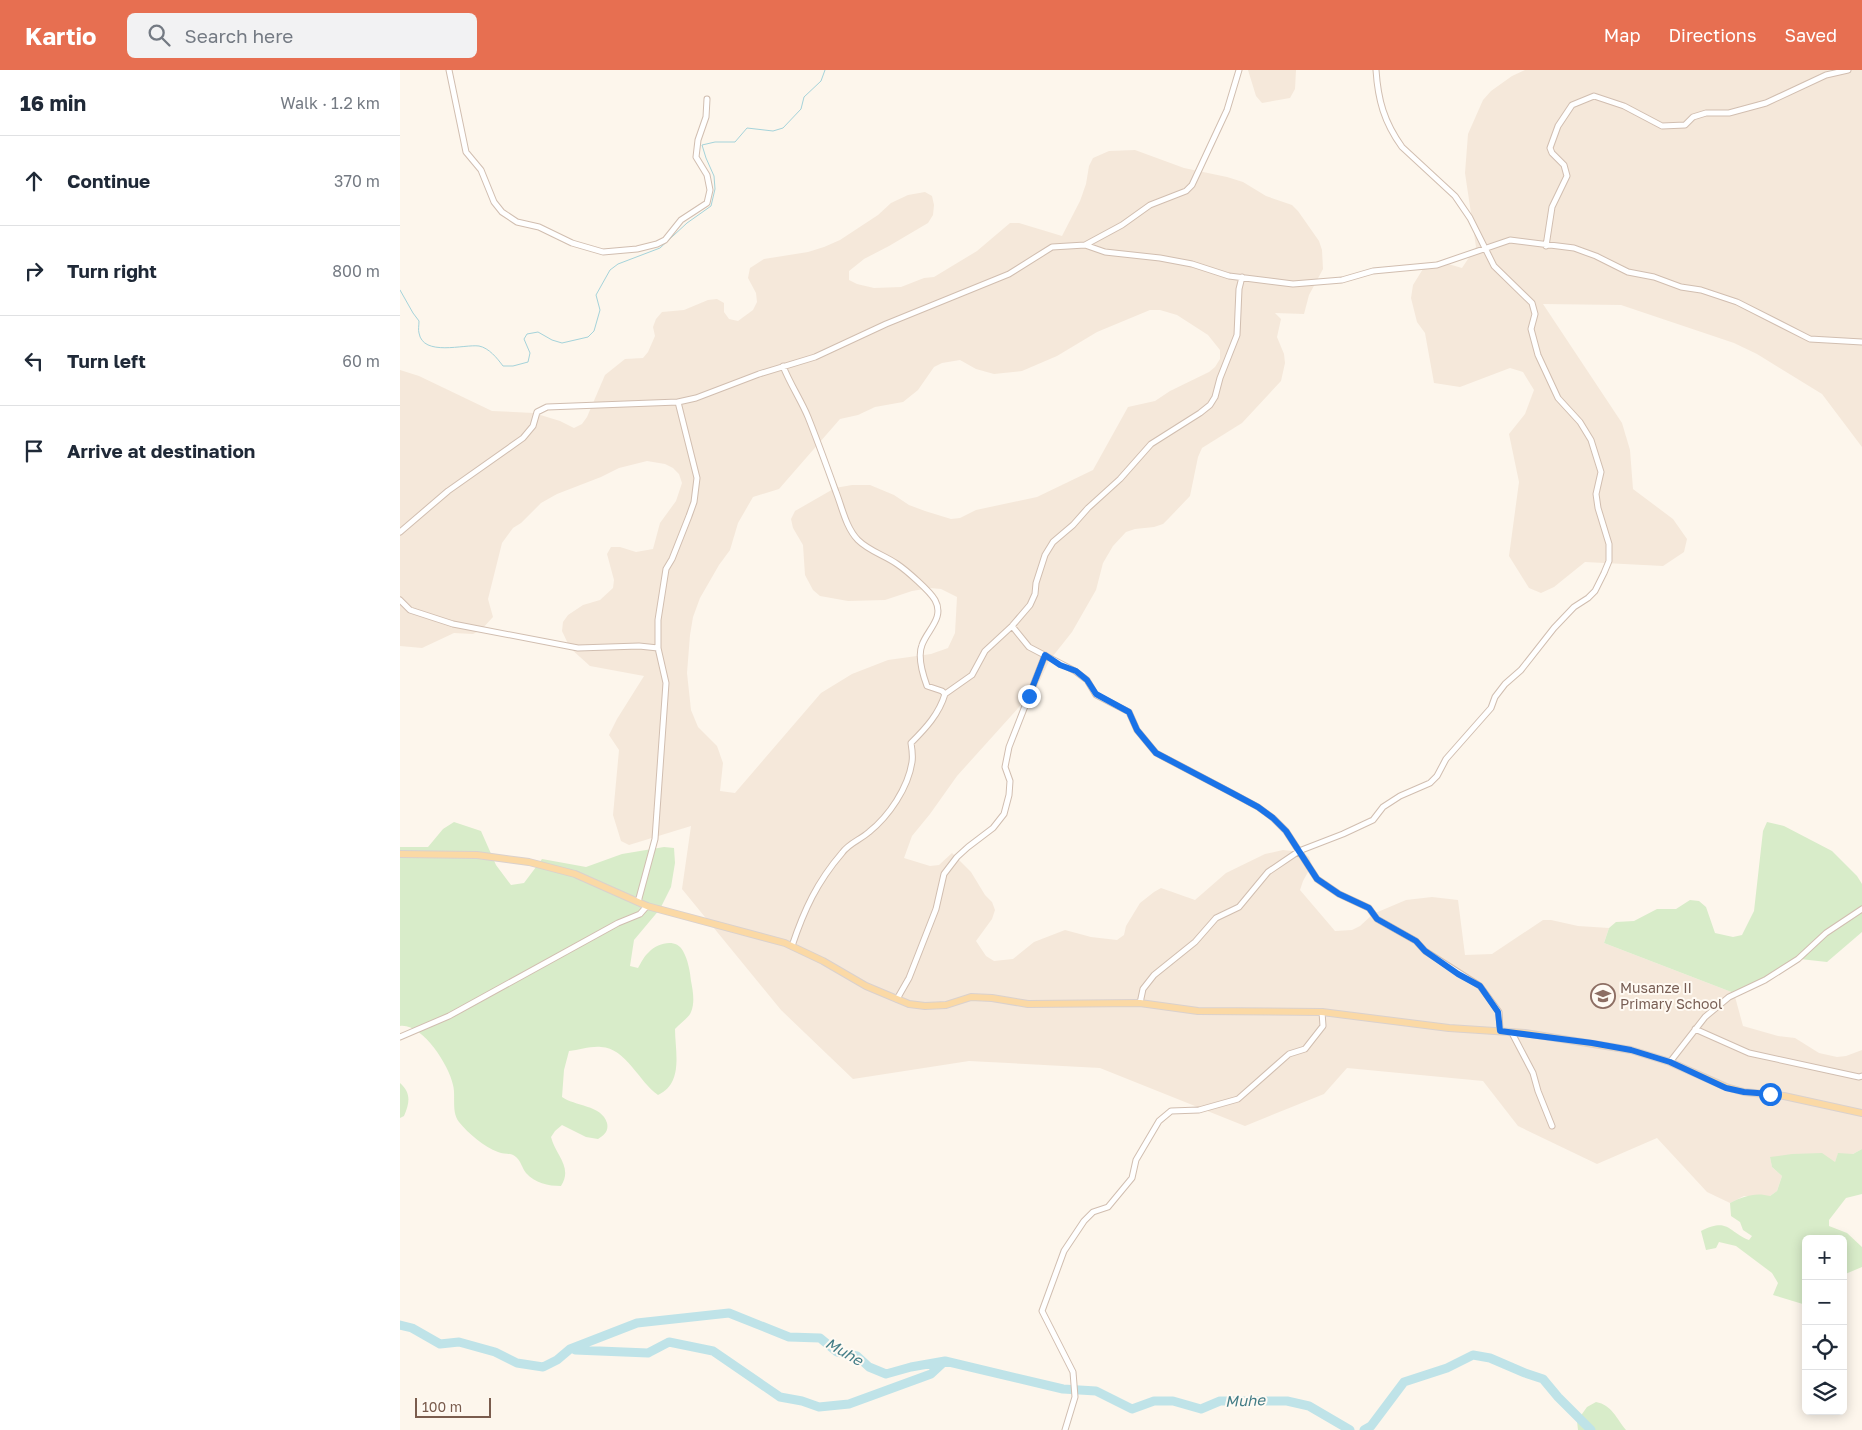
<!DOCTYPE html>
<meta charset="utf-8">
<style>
body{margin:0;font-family:"Golos Text",sans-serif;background:#f2f2f3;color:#1f2937}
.controls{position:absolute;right:15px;bottom:15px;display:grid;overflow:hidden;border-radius:8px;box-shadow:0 2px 12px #0003}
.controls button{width:45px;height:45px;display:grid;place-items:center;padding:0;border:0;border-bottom:1px solid #e0e1e3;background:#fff;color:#1f2937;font:25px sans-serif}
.scale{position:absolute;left:15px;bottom:12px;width:76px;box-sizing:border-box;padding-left:5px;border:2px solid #7a5c4d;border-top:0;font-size:14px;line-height:18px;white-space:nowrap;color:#7a5c4d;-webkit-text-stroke:4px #fffaf3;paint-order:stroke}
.stop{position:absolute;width:15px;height:15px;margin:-11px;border:4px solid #1a73e8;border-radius:50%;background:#fff}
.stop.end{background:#1a73e8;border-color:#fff;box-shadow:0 1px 5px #0008}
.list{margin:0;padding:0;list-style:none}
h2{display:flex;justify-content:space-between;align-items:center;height:65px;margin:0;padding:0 20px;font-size:21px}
h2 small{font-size:16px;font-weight:400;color:#747a83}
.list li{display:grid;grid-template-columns:32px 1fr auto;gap:15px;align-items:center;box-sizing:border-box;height:90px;padding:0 20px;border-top:1px solid #e0e1e3}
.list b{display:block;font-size:19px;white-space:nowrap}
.list em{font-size:16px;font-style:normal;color:#747a83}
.icon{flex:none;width:28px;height:28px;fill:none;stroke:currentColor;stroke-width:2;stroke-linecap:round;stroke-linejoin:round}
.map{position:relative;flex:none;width:1462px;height:1360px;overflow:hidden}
header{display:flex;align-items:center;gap:30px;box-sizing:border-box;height:70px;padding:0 25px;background:#e76f51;color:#fff}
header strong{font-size:24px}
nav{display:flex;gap:28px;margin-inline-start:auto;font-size:18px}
.search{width:350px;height:45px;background:#f2f2f3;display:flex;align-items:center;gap:12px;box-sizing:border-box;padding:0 18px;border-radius:8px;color:#747a83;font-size:19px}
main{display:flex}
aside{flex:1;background:#fff}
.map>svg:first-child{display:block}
.residential{fill:#f5e8da;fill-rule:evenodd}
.green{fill:#d8ecc9}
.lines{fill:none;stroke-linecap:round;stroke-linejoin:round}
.stream{stroke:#a5d3da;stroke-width:1}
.river{stroke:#bfe3e8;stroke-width:9}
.minor-casing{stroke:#d1beb0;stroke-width:7}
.major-casing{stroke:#dad1cd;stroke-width:8}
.minor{stroke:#fff;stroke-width:5}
.major{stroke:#fbd9a5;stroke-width:6}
.route{stroke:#1a73e8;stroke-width:6}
.labels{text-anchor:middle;stroke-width:4;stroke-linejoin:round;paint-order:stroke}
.education-label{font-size:14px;fill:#785e54;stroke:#fffaf3;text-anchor:start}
.water-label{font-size:15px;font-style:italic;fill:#437c86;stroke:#fffaf3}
</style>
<header>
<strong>Kartio</strong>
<div class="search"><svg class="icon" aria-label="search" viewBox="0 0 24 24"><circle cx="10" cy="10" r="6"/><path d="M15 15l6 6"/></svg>Search here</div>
<nav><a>Map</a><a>Directions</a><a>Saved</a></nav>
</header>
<main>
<aside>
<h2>16 min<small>Walk · 1.2 km</small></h2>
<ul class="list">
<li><svg class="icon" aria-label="ahead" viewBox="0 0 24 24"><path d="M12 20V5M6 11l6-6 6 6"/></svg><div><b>Continue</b></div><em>370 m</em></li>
<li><svg class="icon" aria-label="right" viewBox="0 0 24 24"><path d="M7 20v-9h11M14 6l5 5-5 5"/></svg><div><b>Turn right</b></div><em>800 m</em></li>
<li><svg class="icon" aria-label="left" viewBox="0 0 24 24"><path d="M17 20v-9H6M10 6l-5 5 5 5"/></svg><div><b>Turn left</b></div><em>60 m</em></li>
<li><svg class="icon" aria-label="arrive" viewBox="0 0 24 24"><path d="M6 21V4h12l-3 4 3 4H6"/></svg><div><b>Arrive at destination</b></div></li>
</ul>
</aside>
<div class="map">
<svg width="1462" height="1360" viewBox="0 0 1462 1360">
<rect width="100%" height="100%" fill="#fdf6ec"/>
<path class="residential" d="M 848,0 L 896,0 L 895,19 L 890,28 L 862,33 L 856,26 Z
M 1125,0 L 1462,0 L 1462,377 L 1422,324 L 1357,284 L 1334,273 L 1221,235 L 1143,234 L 1222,353 L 1230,380 L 1233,419 L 1273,449 L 1287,469 L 1284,482 L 1263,496 L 1185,492 L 1154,517 L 1141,523 L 1129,518 L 1109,486 L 1119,412 L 1109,364 L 1125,344 L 1134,320 L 1123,302 L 1110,298 L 1060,317 L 1034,313 L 1025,263 L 1017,252 L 1011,228 L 1013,215 L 1026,194 L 1038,191 L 1062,198 L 1076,177 L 1065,103 L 1068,64 L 1083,30 L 1091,21 L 1112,6 Z
M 735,80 L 784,98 L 827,107 L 843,112 L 866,126 L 892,135 L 898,141 L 919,171 L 922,180 L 923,199 L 909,225 L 904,244 L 875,243 L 881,249 L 877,267 L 884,284 L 885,293 L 881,311 L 842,353 L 802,378 L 798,387 L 790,426 L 770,447 L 763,454 L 754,457 L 735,459 L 726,462 L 713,476 L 703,493 L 696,520 L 672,562 L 649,591 L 637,617 L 557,706 L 530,744 L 512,766 L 504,788 L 530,796 L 539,795 L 552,783 L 571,802 L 585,825 L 592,832 L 595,840 L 592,849 L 576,871 L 586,886 L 594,891 L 613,889 L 634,872 L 665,860 L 691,867 L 717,870 L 724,865 L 726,856 L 740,833 L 754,822 L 761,818 L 795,830 L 826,803 L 865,784 L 883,780 L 901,782 L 909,787 L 912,795 L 903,811 L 900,820 L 935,861 L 952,860 L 960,856 L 973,844 L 1006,830 L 1032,827 L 1058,830 L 1065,885 L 1092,884 L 1143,850 L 1151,850 L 1178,856 L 1209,858 L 1204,873 L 1334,923 L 1343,956 L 1378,966 L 1395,968 L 1419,983 L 1437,987 L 1446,986 L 1462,980 L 1462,1079 L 1453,1084 L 1438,1084 L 1435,1092 L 1370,1087 L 1372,1097 L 1382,1106 L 1377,1121 L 1370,1126 L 1344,1126 L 1330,1133 L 1307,1122 L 1257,1068 L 1197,1094 L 1118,1056 L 1083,1011 L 947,998 L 924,1024 L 845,1056 L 700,998 L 569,991 L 453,1009 L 381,940 L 282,819 L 291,756 L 229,775 L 221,771 L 213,745 L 219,680 L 209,665 L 217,649 L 244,606 L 190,596 L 170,578 L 162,561 L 163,552 L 168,545 L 183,535 L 200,530 L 213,518 L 214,510 L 207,484 L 211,477 L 220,477 L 236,482 L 253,479 L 260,453 L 276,431 L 282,413 L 279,404 L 273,398 L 265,394 L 247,391 L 219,398 L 201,407 L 157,424 L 141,433 L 121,453 L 113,458 L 102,473 L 88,529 L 93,547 L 81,560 L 73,564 L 54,563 L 22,578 L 0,576 L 0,300 L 19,306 L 92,341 L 134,343 L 160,351 L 174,358 L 182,354 L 187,347 L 205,305 L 225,289 L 243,288 L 248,282 L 255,266 L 253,257 L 256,249 L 262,242 L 284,240 L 308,230 L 317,229 L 324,233 L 324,242 L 329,249 L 338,251 L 353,240 L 357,232 L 356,223 L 348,208 L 350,198 L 364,189 L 408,182 L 424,177 L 440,170 L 478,145 L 491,133 L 508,125 L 525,122 L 532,126 L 534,135 L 533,145 L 528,153 L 489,176 L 464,189 L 449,201 L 449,210 L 457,214 L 474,218 L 501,217 L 524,208 L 534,207 L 577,181 L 610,153 L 619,153 L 662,166 L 680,131 L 686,114 L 689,96 L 693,88 L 709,81 ZM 750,240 L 760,240 L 777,245 L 808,265 L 820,280 L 820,289 L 815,297 L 809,302 L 770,321 L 755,331 L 728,337 L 693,400 L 637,427 L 576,440 L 560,448 L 551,449 L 525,441 L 509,435 L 494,425 L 470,415 L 452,415 L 435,418 L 395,441 L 391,449 L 393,458 L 403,475 L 405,505 L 413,520 L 420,526 L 448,531 L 485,530 L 512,521 L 530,518 L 541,519 L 557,527 L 555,563 L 548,578 L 531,584 L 488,590 L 452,604 L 421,623 L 335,723 L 320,721 L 323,693 L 317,676 L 298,657 L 291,640 L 287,603 L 290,565 L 293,547 L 300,528 L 319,495 L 330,480 L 338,453 L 353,427 L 379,419 L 440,349 L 458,345 L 475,337 L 503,332 L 518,320 L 534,297 L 542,293 L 560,290 L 576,299 L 594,304 L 622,301 L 657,286 L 697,262 Z"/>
<path class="green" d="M 54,752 L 81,761 L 96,795 L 111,815 L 124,813 L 142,789 L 186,797 L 222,784 L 264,777 L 274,778 L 275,793 L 271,817 L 260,839 L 234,870 L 230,896 L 238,898 C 241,893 244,886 249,882 C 258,873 276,868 283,881 C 288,890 290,901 291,911 C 293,921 295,933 291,942 C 288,949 280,953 275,959 C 275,981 284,1013 258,1025 C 239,1012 226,978 201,977 C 191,976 179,980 169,981 L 164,1000 L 162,1027 C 174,1036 202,1035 207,1053 C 209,1061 204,1065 198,1069 L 186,1067 L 162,1055 L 155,1061 L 151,1067 C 156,1086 173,1097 161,1116 C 148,1116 135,1113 126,1103 C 122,1098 121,1091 116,1087 C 110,1082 104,1085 98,1082 C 84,1077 68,1063 59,1052 C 51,1042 56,1026 53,1015 C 49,995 22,953 0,956 L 0,777 L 28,777 L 43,759 Z
M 1367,752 L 1384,756 L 1432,781 L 1457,806 L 1462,814 L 1462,862 L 1427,892 L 1400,889 C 1376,906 1363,916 1334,923 L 1204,873 L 1209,858 L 1216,852 L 1234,851 L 1257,839 L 1276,839 L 1290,830 L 1299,831 L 1306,837 L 1315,863 L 1333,867 L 1342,865 L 1354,841 L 1363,761 Z
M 0,1013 C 11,1023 10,1032 4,1046 L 0,1048 Z
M 1462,1079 L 1462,1124 L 1446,1128 L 1429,1150 L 1429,1156 L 1447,1163 L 1462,1177 L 1462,1197 L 1443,1205 L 1443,1169 L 1406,1169 L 1406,1235 L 1373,1225 L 1378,1213 L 1372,1203 L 1336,1176 L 1319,1172 L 1316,1178 L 1306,1180 L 1301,1161 C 1329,1147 1328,1162 1349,1170 L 1352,1166 L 1343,1160 L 1340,1152 L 1331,1146 L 1330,1133 C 1343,1126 1356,1122 1370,1126 L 1377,1121 L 1382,1106 L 1372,1097 L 1370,1087 L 1392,1084 L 1422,1083 L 1435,1092 L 1438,1083 L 1453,1084 Z
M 1196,1332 C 1212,1335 1216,1348 1226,1360 L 1178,1360 L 1177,1351 L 1187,1337 Z"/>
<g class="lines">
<path class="stream" d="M 0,220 L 13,243 L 19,251 C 19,255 18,260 19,263 C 23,287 64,274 79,276 C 89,278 97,288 103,296 L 113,296 L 128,292 L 130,283 L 124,269 L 127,264 L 138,262 L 152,270 L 162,273 L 188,267 L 194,261 L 200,240 L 196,225 L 210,200 L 218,194 L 260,178 L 287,153 L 311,136 L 315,119 L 314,106 L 306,88 L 302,75 L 315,72 L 335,72 L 347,58 L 373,61 L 383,58 L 401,39 L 404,27 L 421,11 L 425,0"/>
<path class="river" d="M 0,1255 L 12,1258 L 40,1274 L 59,1272 L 95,1282 L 117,1293 L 143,1297 L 157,1290 L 170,1279 L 237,1253 L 329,1243 L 389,1267 L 420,1268 L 437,1282 L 457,1286 L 469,1297 L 486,1304 L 511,1297 L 545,1291 L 663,1319 L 696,1321 L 732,1339 L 754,1331 L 773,1331 L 801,1339 L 820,1331 L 887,1331 L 909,1336 L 950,1360
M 175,1280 L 248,1283 L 269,1272 L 313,1281 L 380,1327 L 402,1331 L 419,1337 L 449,1334 L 531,1304 L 545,1291
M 964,1360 L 971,1356 L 1004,1312 L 1047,1298 L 1073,1285 L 1090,1288 L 1125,1303 L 1143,1309 L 1158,1327 L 1191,1360"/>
<defs>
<path id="minor" d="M 49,0 L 66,82 L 81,100 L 94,132 L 102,142 L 117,152 L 139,157 L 172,173 L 203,182 L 237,179 L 257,174 L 265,170 L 281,150 L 307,133 L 310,120 L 307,105 L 296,87 L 298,70 L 306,47 L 307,29
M 685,175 L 722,155 L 750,135 L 786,121 L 792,115 L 827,40 L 839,0
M 1146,176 L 1152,137 L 1167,106 L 1164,95 L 1152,83 L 1150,78 L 1158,56 L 1172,35 L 1194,26 L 1224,36 L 1262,56 L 1285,55 L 1293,47 L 1306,43 L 1329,43 L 1366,33 L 1426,5 L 1448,0
M 383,296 C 390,314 401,330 408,347 C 418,372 427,397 436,422 C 442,437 446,458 458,470 C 469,481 484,485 497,494 C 506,500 530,521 535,530 C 545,548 527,560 522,575 C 517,587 523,605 527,616 L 542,621 L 545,624
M 0,462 L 48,421 L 123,368 L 133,356 L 137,342 L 147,337 L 278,332 L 296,328 L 359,304 L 415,287 L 486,254 L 609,204 L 652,177 L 685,175 L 705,182 L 760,188 L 792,194 L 829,206 L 893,214 L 942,210 L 973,201 L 1037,195 L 1110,170 L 1174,178 L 1196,186 L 1228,202 L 1254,207 L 1281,217 L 1301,220 L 1337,232 L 1410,269 L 1462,272
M 0,530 L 10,540 L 53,554 L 178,578 L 239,576 L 258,578
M 612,556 L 629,577 L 675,601 L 687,610 L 696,625 L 729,642 L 737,660 L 756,683 L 832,723 L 858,737 L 873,748 L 886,761 L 917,809 L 939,824 L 969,838 L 977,849 L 1016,871 L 1025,881 L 1080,916 L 1099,942 L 1100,961
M 238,832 L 255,769 L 266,613 L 258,578 L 258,550 L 266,499 L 272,489 L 289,446 L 294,432 L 297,408 L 278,332
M 392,876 C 404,840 417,812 442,783 C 449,773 460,770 469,762 C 489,746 508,718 512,692 C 513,686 512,679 511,673 C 526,658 539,644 545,624 L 572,605 L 585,581 L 612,556 L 630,535 L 635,524 L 636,513 L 645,485 L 653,472 L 673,455 L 688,438 L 720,409 L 751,374 L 800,343 L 810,335 L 815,327 L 820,308 L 837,265 L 839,219 L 842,207
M 497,929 L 509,908 L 536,839 L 544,804 L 557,787 L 568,777 L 593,758 L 604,744 L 609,725 L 610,711 L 605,697 L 609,677 L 645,585
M 740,933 L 743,919 L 754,905 L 795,872 L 816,848 L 839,837 L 868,802 L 899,781 L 943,764 L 973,750 L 983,737 L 1000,726 L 1030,713 L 1037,706 L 1046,689 L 1091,638 L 1095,627 L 1105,614 L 1121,600 L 1154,558 L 1174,537 L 1188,528 L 1195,521 L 1204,503 L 1209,491 L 1209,474 L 1198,438 L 1196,424 L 1201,402 L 1191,370 L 1180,352 L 1158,328 L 1138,285 L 1131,259 L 1135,244 L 1132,233 L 1094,196 L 1070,148 L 1055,126 L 1002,77 C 984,52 978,30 976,0
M 1295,959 L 1349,983 L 1459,1007 L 1462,1006
M 1112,963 L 1133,1003 L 1138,1021 L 1152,1056
M 0,967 L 49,946 L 218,853 L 240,844 L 247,836
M 1270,992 L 1305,947 L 1329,927 L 1365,910 L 1398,889 L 1426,863 L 1462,839
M 665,1360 L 675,1327 L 673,1302 L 642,1241 L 664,1181 L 684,1151 L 693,1142 L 708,1137 L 732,1108 L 736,1090 L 759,1051 L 771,1041 L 799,1040 L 838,1029 L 889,984 L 905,979 L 923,956 L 922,942"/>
<path id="major" d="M 0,784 L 77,785 L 129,792 L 175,804 L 247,836 L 385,873 L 423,891 L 466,916 L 509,934 L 525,936 L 546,935 L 571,927 L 592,928 L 628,934 L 740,933 L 798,941 L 922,942 L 1049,958 L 1125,963 L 1231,980 L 1270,992 L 1326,1017 L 1344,1022 L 1384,1026 L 1462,1043"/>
</defs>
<use href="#minor" class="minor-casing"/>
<use href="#major" class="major-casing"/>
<use href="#minor" class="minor"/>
<use href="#major" class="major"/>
</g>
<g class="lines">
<path class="route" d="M 629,626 L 645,585 L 660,595 L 676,601 L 687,610 L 696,624 L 729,642 L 737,660 L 756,683 L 832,723 L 858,737 L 873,748 L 886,761 L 917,809 L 939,824 L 969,838 L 977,849 L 1016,871 L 1025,881 L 1058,904 L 1080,916 L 1098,942 L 1100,961 L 1192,973 L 1231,980 L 1270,992 L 1326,1018 L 1344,1022 L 1370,1024"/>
</g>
<defs>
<symbol id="school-ring" viewBox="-11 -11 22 22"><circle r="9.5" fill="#fffaf3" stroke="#8d6e63" stroke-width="1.5"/><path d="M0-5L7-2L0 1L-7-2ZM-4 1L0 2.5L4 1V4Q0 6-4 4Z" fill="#8d6e63"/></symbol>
</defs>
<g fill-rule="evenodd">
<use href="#school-ring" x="1189" y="912" width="28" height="28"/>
</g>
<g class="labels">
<g class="education-label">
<text x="1220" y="923">Musanze II<tspan x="1220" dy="16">Primary School</tspan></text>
</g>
<g class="water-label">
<text transform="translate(444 1282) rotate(30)" y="5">Muhe</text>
<text transform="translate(845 1331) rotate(-2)" y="5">Muhe</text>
</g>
</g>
</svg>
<div class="controls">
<button>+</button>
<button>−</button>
<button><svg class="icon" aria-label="locate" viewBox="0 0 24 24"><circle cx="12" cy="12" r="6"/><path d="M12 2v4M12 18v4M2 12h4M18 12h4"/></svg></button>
<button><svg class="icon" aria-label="layers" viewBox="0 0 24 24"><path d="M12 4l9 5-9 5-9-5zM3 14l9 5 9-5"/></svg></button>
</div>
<div class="scale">100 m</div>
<div class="stop" style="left:1370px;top:1024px"></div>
<div class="stop end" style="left:629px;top:626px"></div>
</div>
</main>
